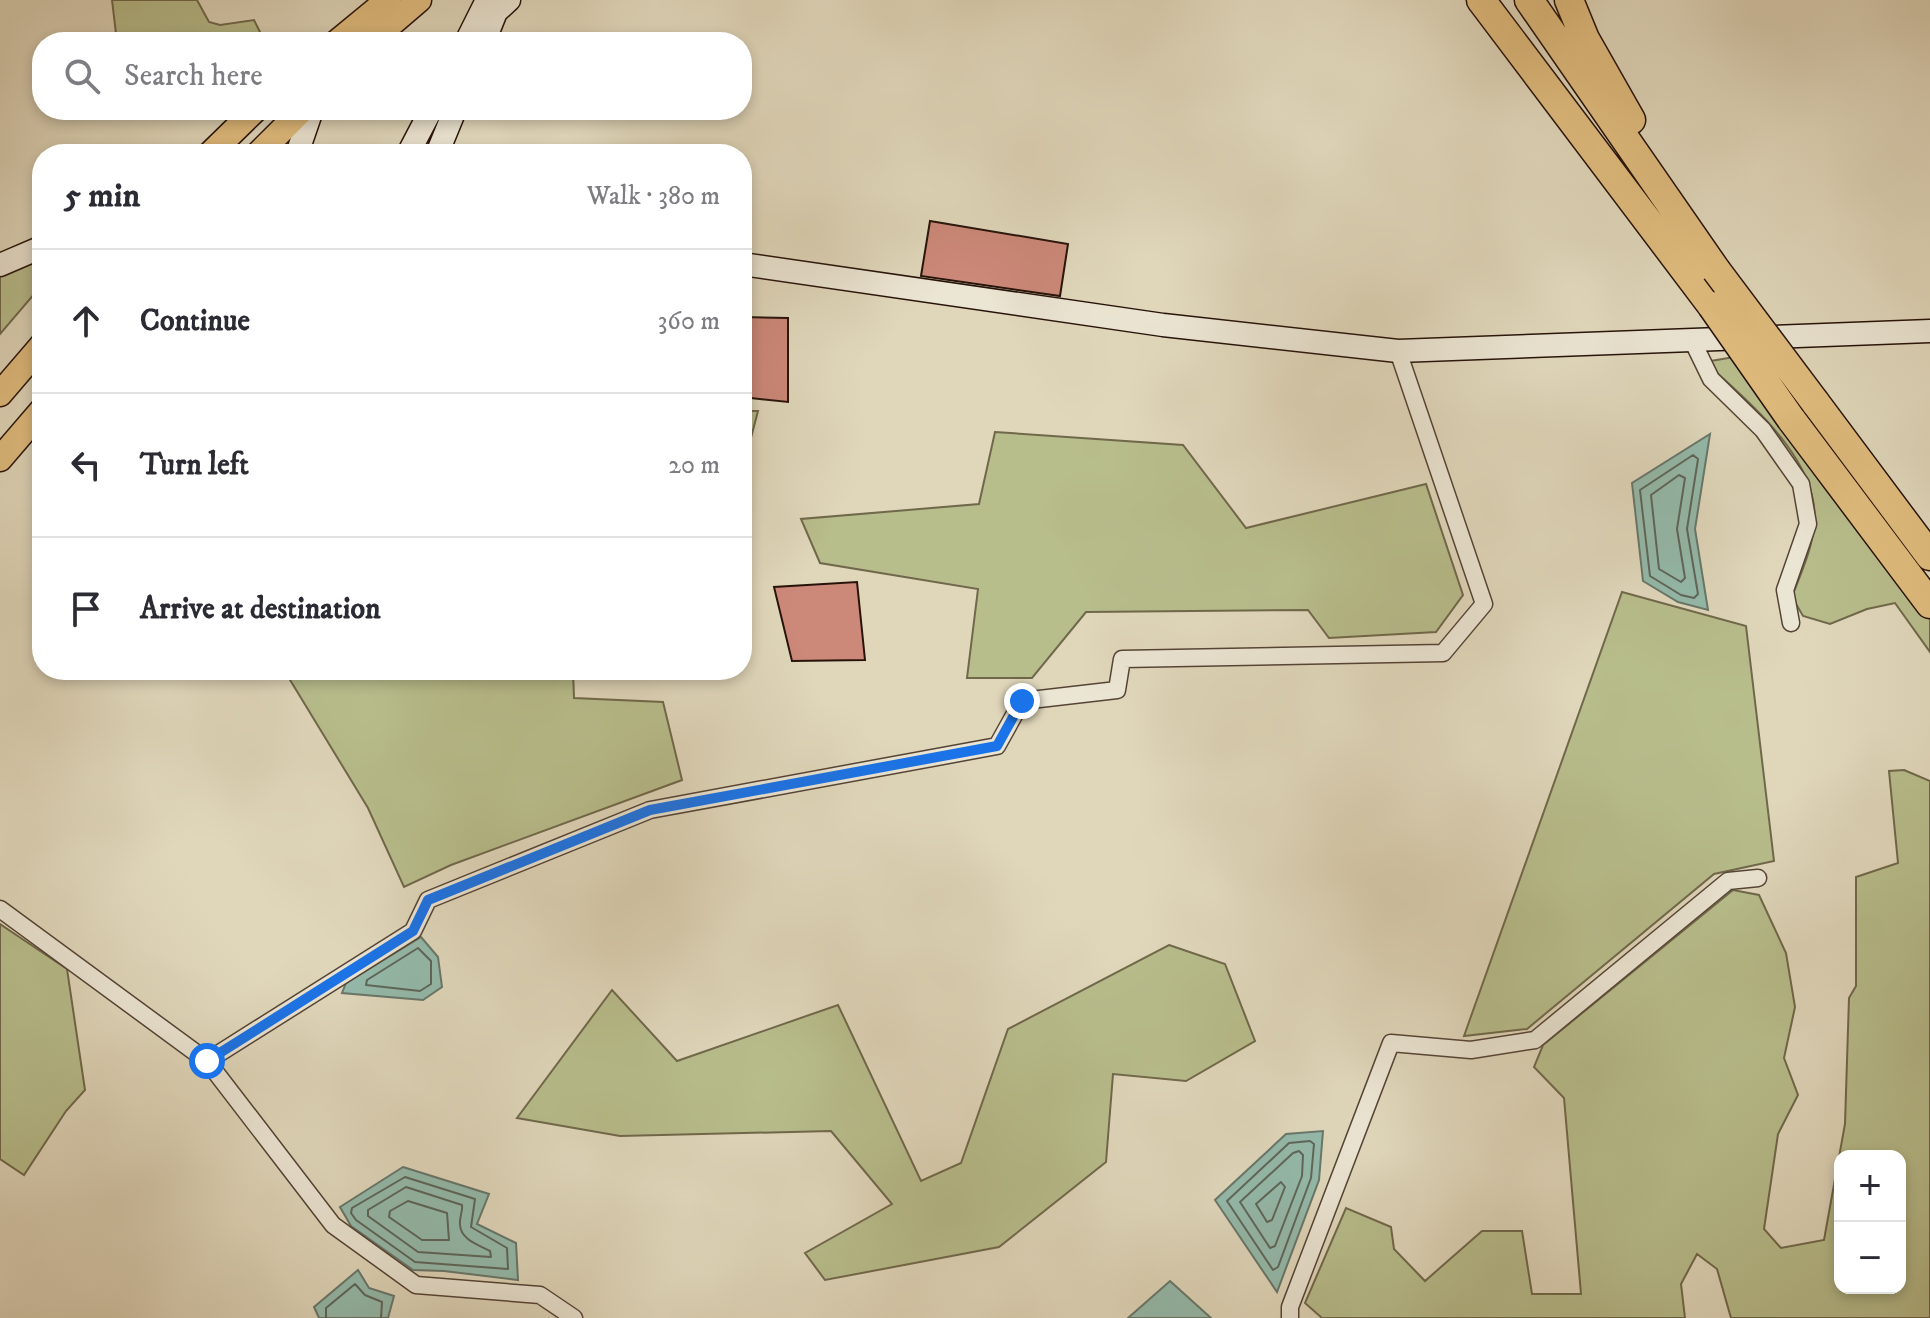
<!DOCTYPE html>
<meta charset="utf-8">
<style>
body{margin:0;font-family:"IM FELL DW Pica",serif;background:#f7f7f7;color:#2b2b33}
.controls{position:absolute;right:24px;bottom:24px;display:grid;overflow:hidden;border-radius:16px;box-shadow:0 4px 12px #0003}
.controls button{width:72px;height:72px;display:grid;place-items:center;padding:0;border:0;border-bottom:2px solid #e1e1e2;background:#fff;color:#2b2b33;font:40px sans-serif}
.stop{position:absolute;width:24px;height:24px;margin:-18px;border:6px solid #1a73e8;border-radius:50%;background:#fff}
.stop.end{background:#1a73e8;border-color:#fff;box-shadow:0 2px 8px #0008}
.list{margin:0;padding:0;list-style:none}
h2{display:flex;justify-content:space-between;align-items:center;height:104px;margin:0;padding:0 32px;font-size:34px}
h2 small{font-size:26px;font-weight:400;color:#7c7c81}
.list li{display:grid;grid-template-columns:52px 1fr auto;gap:24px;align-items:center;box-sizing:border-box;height:144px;padding:0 32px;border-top:2px solid #e1e1e2}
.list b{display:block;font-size:30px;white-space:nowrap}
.list em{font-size:26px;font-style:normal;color:#7c7c81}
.icon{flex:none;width:44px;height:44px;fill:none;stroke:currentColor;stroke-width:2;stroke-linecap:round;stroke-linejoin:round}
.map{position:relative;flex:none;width:1930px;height:1318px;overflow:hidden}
.search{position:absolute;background:#fff;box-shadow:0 4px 12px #0003;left:32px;top:32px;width:720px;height:88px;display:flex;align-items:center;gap:20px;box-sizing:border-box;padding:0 28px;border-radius:32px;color:#7c7c81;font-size:30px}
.panel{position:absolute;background:#fff;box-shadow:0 4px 12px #0003;left:32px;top:144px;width:720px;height:536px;border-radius:32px}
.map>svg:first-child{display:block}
.green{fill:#b8bd8c;stroke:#70684b;stroke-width:2;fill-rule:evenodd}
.water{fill:#94baab;stroke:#68776b;stroke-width:2}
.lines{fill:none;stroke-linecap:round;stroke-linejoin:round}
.shore{stroke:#5e665a;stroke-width:2}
.building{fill:#cc8879;stroke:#27130a;stroke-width:2}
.street-casing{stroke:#554436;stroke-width:19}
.secondary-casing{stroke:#27130a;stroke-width:25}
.primary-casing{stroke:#27130a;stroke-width:27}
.highway-casing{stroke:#27130a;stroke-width:31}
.street{stroke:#ebe5d3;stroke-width:16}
.secondary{stroke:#ebe5d3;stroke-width:22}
.primary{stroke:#e0bc7e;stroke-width:24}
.highway{stroke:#e0bc7e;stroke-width:28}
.highway-bridge-casing{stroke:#27130a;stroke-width:31;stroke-linecap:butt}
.highway-bridge{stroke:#e0bc7e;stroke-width:28}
.route{stroke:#1a73e8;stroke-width:10}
</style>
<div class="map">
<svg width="1930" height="1318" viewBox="0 0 1930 1318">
<rect width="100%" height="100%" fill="#e0d7bb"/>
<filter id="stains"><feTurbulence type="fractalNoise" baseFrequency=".0025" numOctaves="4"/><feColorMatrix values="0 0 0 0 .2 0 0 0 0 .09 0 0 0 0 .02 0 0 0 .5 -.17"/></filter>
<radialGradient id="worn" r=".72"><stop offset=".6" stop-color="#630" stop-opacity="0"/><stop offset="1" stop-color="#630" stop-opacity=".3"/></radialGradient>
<path class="green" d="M 112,0 L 197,0 L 209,22 L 220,25 L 254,20 L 261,34 L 251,42 L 117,42 Z
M 42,258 L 42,285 L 0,334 L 0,274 Z
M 1734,357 L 1930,617 L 1930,652 L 1895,603 L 1867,609 L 1830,624 L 1803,616 L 1792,597 C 1800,575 1812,550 1814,526 C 1822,461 1748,402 1705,362 Z
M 742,411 L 758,411 L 742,472 Z
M 995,432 L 1183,445 L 1246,528 L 1426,484 L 1463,595 L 1436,632 L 1329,638 L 1308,610 L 1086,612 L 1032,678 L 967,678 L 978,589 L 820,563 L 801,519 L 979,504 Z
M 1622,592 L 1746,626 L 1774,861 L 1714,874 L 1527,1029 L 1464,1036 Z
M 284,670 L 573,670 L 574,698 L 663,702 L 682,780 L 451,865 L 404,887 L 368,808 Z
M 1904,770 L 1930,781 L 1930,1318 L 1731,1318 L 1717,1269 L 1697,1254 L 1681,1284 L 1685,1318 L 1322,1318 L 1305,1303 L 1346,1208 L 1391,1227 L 1394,1249 L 1425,1281 L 1482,1231 L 1522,1231 L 1532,1294 L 1581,1294 L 1564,1098 L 1534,1067 L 1543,1045 L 1733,890 L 1759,895 L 1786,953 L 1795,1007 L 1784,1058 L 1798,1095 L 1778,1134 L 1764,1229 L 1781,1248 L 1824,1240 L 1845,1124 L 1849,998 L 1856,986 L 1856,877 L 1898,863 L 1889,771 ZM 1840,1156 L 1900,1156 L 1900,1288 L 1840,1288 Z
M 0,924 L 67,969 L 85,1090 L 66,1111 L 24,1175 L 0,1159 Z
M 1169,945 L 1225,964 L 1255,1041 L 1186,1081 L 1113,1074 L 1106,1162 L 999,1247 L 825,1280 L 805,1253 L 892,1204 L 831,1131 L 620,1136 L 517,1118 L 612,990 L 677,1061 L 838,1005 L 921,1181 L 961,1163 L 1008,1029 Z"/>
<path class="water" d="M 1710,434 L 1695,529 L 1708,610 L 1678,602 L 1643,581 L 1632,483 Z
M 421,937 L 438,957 L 442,987 L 423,1000 L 342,993 L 346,983 Z
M 1323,1131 L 1319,1180 L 1277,1292 L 1215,1200 L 1286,1134 Z
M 403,1167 L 489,1194 L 477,1224 L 516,1243 L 518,1280 L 444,1271 L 413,1270 L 351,1226 L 340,1207 Z
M 358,1270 L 369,1288 L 394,1296 L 388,1318 L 319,1318 L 314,1307 Z
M 1170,1281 L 1211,1318 L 1128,1318 Z"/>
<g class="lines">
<path class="shore" d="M 1693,455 L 1698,459 L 1687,529 L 1698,594 L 1694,598 L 1681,595 L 1650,576 L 1640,490 Z
M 1679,475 L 1685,478 L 1677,529 L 1685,578 L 1681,582 L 1659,569 L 1651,495 Z
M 418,948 L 431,961 L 431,984 L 420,991 L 366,985 L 367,980 Z
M 1310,1141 L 1314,1144 L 1311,1178 L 1278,1267 L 1273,1270 L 1227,1201 L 1289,1143 Z
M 1299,1151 L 1303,1155 L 1302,1176 L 1275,1246 L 1270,1248 L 1240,1202 L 1293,1153 Z
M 405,1177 L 475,1199 L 471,1227 L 507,1248 L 508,1269 L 415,1262 L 356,1220 L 351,1213 L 352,1208 Z
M 1281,1182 L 1285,1187 L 1272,1220 L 1267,1222 L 1256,1204 Z
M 406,1187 L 462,1205 C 463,1211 459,1218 460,1225 C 461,1240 479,1245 490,1251 L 491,1257 L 418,1252 L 368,1216 L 368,1210 Z
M 408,1201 L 447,1213 L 449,1240 L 422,1240 L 389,1217 L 390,1211 Z
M 326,1318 L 326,1308 L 355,1284 L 365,1295 L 382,1302 L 381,1318"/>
</g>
<path class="building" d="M 930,221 L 1068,244 L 1060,296 L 921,276 Z
M 742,317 L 788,318 L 788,402 L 742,397 Z
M 857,582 L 865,660 L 792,661 L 774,587 Z"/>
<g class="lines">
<defs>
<path id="street" d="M 1692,340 L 1711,379 L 1763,430 L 1801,484 L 1808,524 L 1785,590 L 1791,623
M 0,909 L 207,1061 L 333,1225 L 416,1285 L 540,1295 L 574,1318
M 207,1061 L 413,931 L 428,900 L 650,810 L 997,746 L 1022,701 L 1117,690 L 1122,659 L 1443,653 L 1484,604 L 1398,351
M 1290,1318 L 1290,1307 L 1391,1043 L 1471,1050 L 1535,1040 L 1728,881 L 1758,878"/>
<path id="secondary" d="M 466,42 L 485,4
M 484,42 L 496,12 L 509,0
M 301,154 L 299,148 L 312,110
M 408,154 L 431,110
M 437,154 L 455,110
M 742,264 L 1163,325 L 1398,351 L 1930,331
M 0,265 L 42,247"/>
<path id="primary" d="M 337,42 L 388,0
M 370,42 L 419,0
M 210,154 L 255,110
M 258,154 L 302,110
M 0,394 L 42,345
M 0,459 L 42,410"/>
<path id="highway" d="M 1481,0 L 1712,306
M 1529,0 L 1716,270
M 1569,0 L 1585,39 L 1631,120
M 1815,402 L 1930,556
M 1791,419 L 1930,604"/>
</defs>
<use href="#street" class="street-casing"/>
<use href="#secondary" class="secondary-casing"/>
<use href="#primary" class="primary-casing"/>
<use href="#highway" class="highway-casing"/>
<use href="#street" class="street"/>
<use href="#secondary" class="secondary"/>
<use href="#primary" class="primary"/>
<use href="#highway" class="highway"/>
<defs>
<path id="highway-bridge" d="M 1716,270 L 1815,402
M 1712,306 L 1791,419"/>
</defs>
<use href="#highway-bridge" class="highway-bridge-casing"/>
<use href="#highway-bridge" class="highway-bridge"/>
</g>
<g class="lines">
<path class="route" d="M 207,1061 L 413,931 L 428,900 L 650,810 L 997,746 L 1022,701"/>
</g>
<rect width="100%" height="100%" filter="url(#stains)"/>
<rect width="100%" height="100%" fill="url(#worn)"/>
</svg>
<div class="controls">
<button>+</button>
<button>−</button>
</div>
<div class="stop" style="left:207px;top:1061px"></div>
<div class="stop end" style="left:1022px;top:701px"></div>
<div class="search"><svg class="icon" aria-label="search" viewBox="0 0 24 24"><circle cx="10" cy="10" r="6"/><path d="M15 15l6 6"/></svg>Search here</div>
<section class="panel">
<h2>5 min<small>Walk · 380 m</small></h2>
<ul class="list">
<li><svg class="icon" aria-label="ahead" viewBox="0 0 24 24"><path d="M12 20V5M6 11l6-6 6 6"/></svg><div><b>Continue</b></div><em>360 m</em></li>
<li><svg class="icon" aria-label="left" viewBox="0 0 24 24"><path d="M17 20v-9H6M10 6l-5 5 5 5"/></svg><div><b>Turn left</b></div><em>20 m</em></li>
<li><svg class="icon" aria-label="arrive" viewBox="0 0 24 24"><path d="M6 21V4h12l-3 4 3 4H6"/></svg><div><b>Arrive at destination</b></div></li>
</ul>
</section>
</div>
